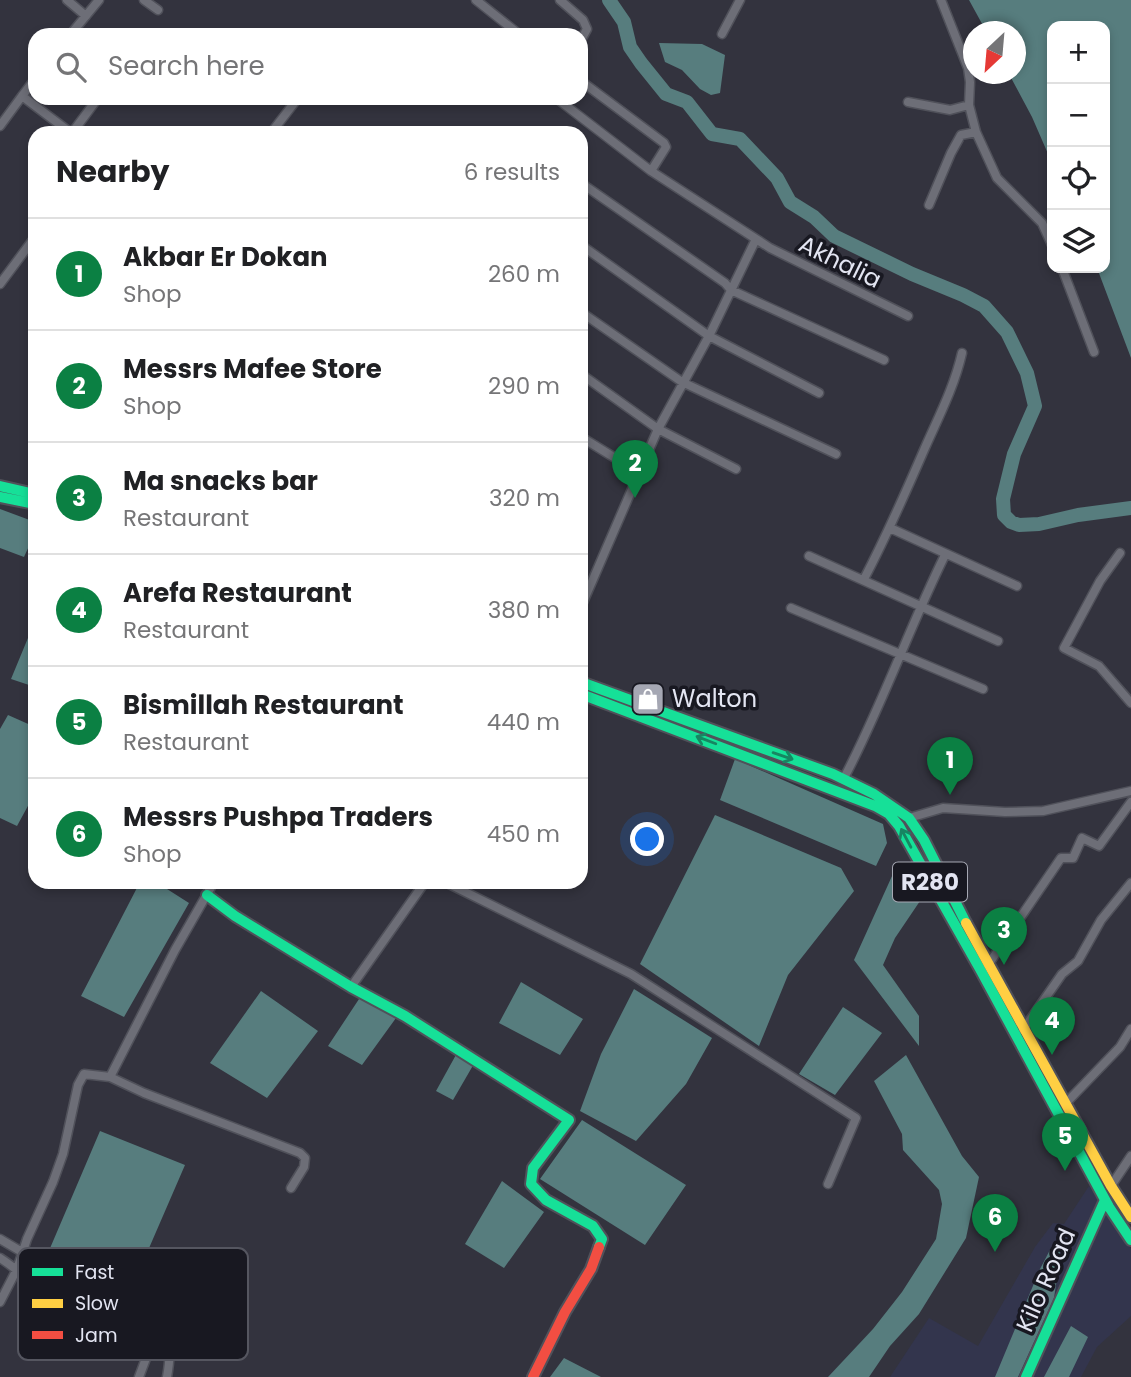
<!DOCTYPE html>
<meta charset="utf-8">
<style>
body{margin:0;font-family:Poppins,sans-serif;background:#f2f2f2;color:#202124}
.controls{position:absolute;right:21px;top:21px;display:grid;overflow:hidden;border-radius:14px;box-shadow:0 4px 10px #0003}
.controls button{width:63px;height:63px;display:grid;place-items:center;padding:0;border:0;border-bottom:2px solid #e0e0e0;background:#fff;color:#202124;font:35px sans-serif}
.compass{position:absolute;left:963px;top:21px;width:63px;height:63px;border-radius:50%;background:#fff;box-shadow:0 4px 10px #0003;rotate:206deg}
.you{position:absolute;left:648px;top:840px;width:24px;height:24px;margin:-18px;border:5px solid #fff;border-radius:50%;background:#1a73e8;box-shadow:0 0 0 10px #1a73e833}
.badge{display:grid;place-items:center;width:46px;height:46px;border-radius:50%;background:#0b8043;color:#fff;font-size:23px;font-weight:700}
.pin{position:absolute;translate:-50% -58px;filter:drop-shadow(0 2px 4px #0008)}
.pin::after{content:'';position:absolute;top:37px;width:24px;height:21px;background:inherit;clip-path:polygon(0 0,100% 0,50% 100%)}
.list{margin:0;padding:0;list-style:none}
h2{display:flex;justify-content:space-between;align-items:center;height:91px;margin:0;padding:0 28px;font-size:30px}
h2 small{font-size:23px;font-weight:400;color:#757577}
.list li{display:grid;grid-template-columns:46px 1fr auto;gap:21px;align-items:center;box-sizing:border-box;height:112px;padding:0 28px;border-top:2px solid #e0e0e0}
.list b{display:block;font-size:26px;white-space:nowrap}
.list p{margin:0;font-size:23px;white-space:nowrap;color:#757577}
.list em{font-size:23px;font-style:normal;color:#757577}
.icon{flex:none;width:38px;height:38px;fill:none;stroke:currentColor;stroke-width:2;stroke-linecap:round;stroke-linejoin:round}
.map{position:relative;flex:none;width:1131px;height:1377px;overflow:hidden}
.search{position:absolute;background:#fff;box-shadow:0 4px 10px #0003;left:28px;top:28px;width:560px;height:77px;display:flex;align-items:center;gap:18px;box-sizing:border-box;padding:0 24px;border-radius:21px;color:#757577;font-size:26px}
.panel{position:absolute;background:#fff;box-shadow:0 4px 10px #0003;left:28px;top:126px;width:560px;height:763px;border-radius:21px}
.map>svg:first-child{display:block}
.built{fill:#33354d}
.water{fill:#577d7e}
.lines{fill:none;stroke-linecap:round;stroke-linejoin:round}
.river{stroke:#577d7e;stroke-width:14}
.street-casing{stroke:#50515a;stroke-width:11}
.fast-casing{stroke:#50515a;stroke-width:14}
.slow-casing{stroke:#50515a;stroke-width:14}
.jam-casing{stroke:#50515a;stroke-width:14}
.street{stroke:#6d6e77;stroke-width:8}
.fast{stroke:#16e098;stroke-width:10}
.slow{stroke:#ffcf43;stroke-width:10}
.jam{stroke:#f24e42;stroke-width:10}
.oneway{stroke:#178662}
.labels{text-anchor:middle;stroke-width:7;stroke-linejoin:round;paint-order:stroke}
.shield{fill:#181821;stroke:#a6a8b3;stroke-width:2}
.shield-label{font-size:23px;font-weight:bold;fill:#e3e5f2}
.street-label{font-size:24px;fill:#e3e5f2;stroke:#181821}
.poi-label{font-size:24px;fill:#e3e5f2;stroke:#181821;text-anchor:start}
.key{fill:#181821;stroke:#555660;stroke-width:2}
.key-label{font-size:19px;fill:#e3e5f2}
</style>
<div class="map">
<svg width="1131" height="1377" viewBox="0 0 1131 1377">
<rect width="100%" height="100%" fill="#33333e"/>
<path class="built" d="M 1089,1186 L 1131,1249 L 1131,1316 L 1097,1347 L 1081,1377 L 890,1377 L 929,1318 L 978,1346 L 1035,1247 L 1053,1223 L 1064,1224 Z"/>
<path class="water" d="M 969,0 L 1131,0 L 1131,358 L 1097,268 L 1105,268 L 1105,26 L 1052,26 L 1052,163 L 1032,117 L 1009,74 L 1016,74 L 1016,32 L 986,31 Z
M 659,43 L 702,44 L 725,55 L 720,93 L 711,95 L 700,89 L 682,70 L 665,62 Z
M 0,509 L 35,522 L 35,533 L 24,557 L 0,548 Z
M 35,621 L 35,687 L 11,679 Z
M 8,715 L 35,727 L 35,793 L 17,826 L 0,818 L 0,729 Z
M 735,759 L 883,824 L 887,843 L 876,866 L 720,800 Z
M 715,815 L 841,868 L 854,891 L 788,975 L 759,1046 L 640,964 Z
M 897,865 L 920,901 L 895,938 L 883,965 L 919,1016 L 919,1046 L 854,960 Z
M 140,882 L 156,882 L 189,903 L 124,1017 L 81,996 Z
M 521,982 L 583,1019 L 560,1055 L 499,1023 Z
M 634,989 L 712,1038 L 686,1084 L 636,1141 L 580,1111 L 601,1054 Z
M 261,991 L 318,1031 L 267,1098 L 210,1063 Z
M 361,996 L 396,1018 L 362,1065 L 328,1046 Z
M 843,1007 L 882,1033 L 835,1095 L 799,1074 Z
M 457,1053 L 475,1062 L 453,1100 L 436,1091 Z
M 906,1055 L 962,1156 L 979,1177 L 966,1238 L 919,1314 L 890,1346 L 869,1377 L 828,1377 L 873,1329 L 902,1292 L 936,1239 L 942,1204 L 939,1190 L 903,1150 L 902,1134 L 874,1081 Z
M 582,1120 L 686,1185 L 645,1245 L 540,1179 Z
M 100,1131 L 185,1165 L 127,1299 L 45,1260 Z
M 502,1181 L 544,1212 L 504,1268 L 465,1244 Z
M 1059,1244 L 1061,1249 L 1055,1268 L 1057,1278 L 1054,1298 L 1018,1377 L 995,1377 L 1040,1269 L 1051,1248 Z
M 1071,1326 L 1088,1337 L 1069,1377 L 1044,1377 Z
M 564,1358 L 601,1377 L 550,1377 Z"/>
<g class="lines">
<path class="river" d="M 609,0 L 624,22 L 630,47 L 641,63 L 666,94 L 687,102 L 712,134 L 740,139 L 777,178 L 790,202 L 814,217 L 834,236 L 912,274 L 963,295 L 984,306 L 1007,332 L 1027,373 L 1035,406 L 1014,454 L 1003,499 L 1004,515 L 1011,522 L 1019,525 L 1039,524 L 1078,515 L 1131,508"/>
<defs>
<path id="street" d="M 67,0 L 86,16
M 144,0 L 158,10
M 476,0 L 520,35
M 560,0 L 583,20 L 587,29 L 581,40
M 941,0 L 968,68 L 970,82 L 969,105 L 976,132 L 997,178 L 1042,223 L 1052,245
M 722,34 L 740,0
M 70,35 L 99,0
M 581,81 L 664,143 L 666,147 L 651,171
M 22,96 L 35,79
M 556,98 L 651,171 L 770,248 L 908,316
M 908,102 L 950,110 L 969,105
M 0,126 L 22,96 L 71,133
M 72,133 L 98,98
M 271,133 L 298,98
M 581,183 L 725,283 L 731,290 L 884,360
M 929,205 L 951,153 L 961,135 L 976,132
M 581,245 L 709,336 L 819,393
M 1062,268 L 1094,352
M 0,284 L 35,237
M 581,312 L 682,382 L 836,454
M 581,374 L 658,429 L 736,469
M 581,437 L 638,472
M 890,528 L 1017,586
M 1120,553 L 1100,581 L 1064,648 L 1099,666 L 1131,703
M 809,556 L 998,641
M 864,579 C 886,537 905,494 924,450 C 938,418 954,388 962,353
M 581,607 L 658,429 L 709,336 L 756,239
M 791,608 L 983,689
M 844,778 C 882,706 909,628 945,555
M 909,818 L 943,808 L 1005,812 L 1043,811 L 1131,791
M 445,882 L 631,974 L 856,1118 L 828,1184
M 988,965 L 1061,858 L 1073,858 L 1082,838 L 1099,846 L 1131,802
M 351,987 L 425,882
M 1023,1030 L 1062,974 L 1078,961 L 1101,920 L 1131,883
M 110,1077 L 144,1093 L 300,1153 L 305,1158 L 304,1167 L 291,1188
M 1065,1104 L 1120,1047 L 1131,1029
M 1111,1186 L 1131,1156
M 0,1239 L 22,1252 L 152,1319 C 171,1341 172,1349 167,1377
M 0,1258 C 22,1272 40,1291 63,1304 C 90,1320 134,1313 151,1345 L 139,1377
M 0,1302 L 17,1269 L 27,1239 L 53,1182 L 63,1154 L 78,1085 L 84,1074 L 110,1077 L 175,950 L 214,882"/>
<path id="fast" d="M 0,486 L 35,494
M 0,497 L 35,504
M 581,682 L 833,774 L 874,794 L 909,818 L 924,840 L 966,923
M 581,694 L 875,806 L 889,814 L 899,826 L 980,969 L 1109,1207 L 1131,1240
M 207,895 L 235,916 L 351,987 L 405,1016 L 569,1120 L 533,1168 L 531,1184 L 546,1200 L 593,1226 L 602,1239 L 599,1247
M 1026,1377 L 1105,1200"/>
<path id="slow" d="M 966,923 L 1111,1186 L 1131,1217"/>
<path id="jam" d="M 533,1377 L 565,1312 L 591,1269 L 599,1247"/>
</defs>
<use href="#street" class="street-casing"/>
<use href="#fast" class="fast-casing"/>
<use href="#slow" class="slow-casing"/>
<use href="#jam" class="jam-casing"/>
<use href="#street" class="street"/>
<use href="#fast" class="fast"/>
<use href="#slow" class="slow"/>
<use href="#jam" class="jam"/>
</g>
<defs><path id="oneway-shaft" d="M-6 0H5M1.5-3L5.5 0L1.5 3" fill="none" stroke-width="1.6" stroke-linecap="round" stroke-linejoin="round" transform="scale(1.75)"/></defs>
<g class="oneway">
<use href="#oneway-shaft" transform="translate(706 740) rotate(-159)"/>
<use href="#oneway-shaft" transform="translate(783 756) rotate(19)"/>
<use href="#oneway-shaft" transform="translate(906 838) rotate(-118)"/>
</g>
<defs>
<symbol id="shop-square" viewBox="-11 -11 22 22"><rect x="-9" y="-9" width="18" height="18" rx="4" fill="#a5a7b3" stroke="#181821"/><path d="M-5-2.5h2.3a2.7 3.5 0 0 1 5.4 0H5L5.5 6h-11ZM-1.5-2.5h3a1.5 2.3 0 0 0-3 0Z" fill="#fff"/></symbol>
</defs>
<g fill-rule="evenodd">
<use href="#shop-square" x="629" y="680" width="38" height="38"/>
</g>
<g class="labels">
<rect class="shield" x="893" y="862.5" width="74" height="39" rx="5"/>
<g class="shield-label">
<text x="930" y="890">R280</text>
</g>
<g class="street-label">
<text transform="translate(840 262) rotate(26)" y="8">Akhalia</text>
<text transform="translate(1046 1280) rotate(-66)" y="8">Kilo Road</text>
</g>
<g class="poi-label">
<text x="672" y="707">Walton</text>
</g>
</g>
<rect x="18" y="1248" width="230" height="112" rx="10" class="key"/>
<rect x="32" y="1268" width="31" height="8" fill="#16e098"/>
<rect x="32" y="1299" width="31" height="9" fill="#ffcf43"/>
<rect x="32" y="1331" width="31" height="8" fill="#f24e42"/>
<g class="key-label">
<text x="75" y="1279">Fast</text>
<text x="75" y="1310">Slow</text>
<text x="75" y="1342">Jam</text>
</g>
</svg>
<div class="controls">
<button>+</button>
<button>−</button>
<button><svg class="icon" aria-label="locate" viewBox="0 0 24 24"><circle cx="12" cy="12" r="6"/><path d="M12 2v4M12 18v4M2 12h4M18 12h4"/></svg></button>
<button><svg class="icon" aria-label="layers" viewBox="0 0 24 24"><path d="M12 4l9 5-9 5-9-5zM3 14l9 5 9-5"/></svg></button>
</div>
<svg class="compass" viewBox="-18 -18 36 36"><path d="M0-13l5 13h-10z" fill="#e53935"/><path d="M0 13l5-13h-10z" fill="#757577"/></svg>
<div class="you"></div>
<div class="pin badge" style="left:950px;top:795px">1</div>
<div class="pin badge" style="left:635px;top:498px">2</div>
<div class="pin badge" style="left:1004px;top:965px">3</div>
<div class="pin badge" style="left:1052px;top:1055px">4</div>
<div class="pin badge" style="left:1065px;top:1171px">5</div>
<div class="pin badge" style="left:995px;top:1252px">6</div>
<div class="search"><svg class="icon" aria-label="search" viewBox="0 0 24 24"><circle cx="10" cy="10" r="6"/><path d="M15 15l6 6"/></svg>Search here</div>
<section class="panel">
<h2>Nearby<small>6 results</small></h2>
<ul class="list">
<li><span class="badge">1</span><div><b>Akbar Er Dokan</b><p>Shop</p></div><em>260 m</em></li>
<li><span class="badge">2</span><div><b>Messrs Mafee Store</b><p>Shop</p></div><em>290 m</em></li>
<li><span class="badge">3</span><div><b>Ma snacks bar</b><p>Restaurant</p></div><em>320 m</em></li>
<li><span class="badge">4</span><div><b>Arefa Restaurant</b><p>Restaurant</p></div><em>380 m</em></li>
<li><span class="badge">5</span><div><b>Bismillah Restaurant</b><p>Restaurant</p></div><em>440 m</em></li>
<li><span class="badge">6</span><div><b>Messrs Pushpa Traders</b><p>Shop</p></div><em>450 m</em></li>
</ul>
</section>
</div>
